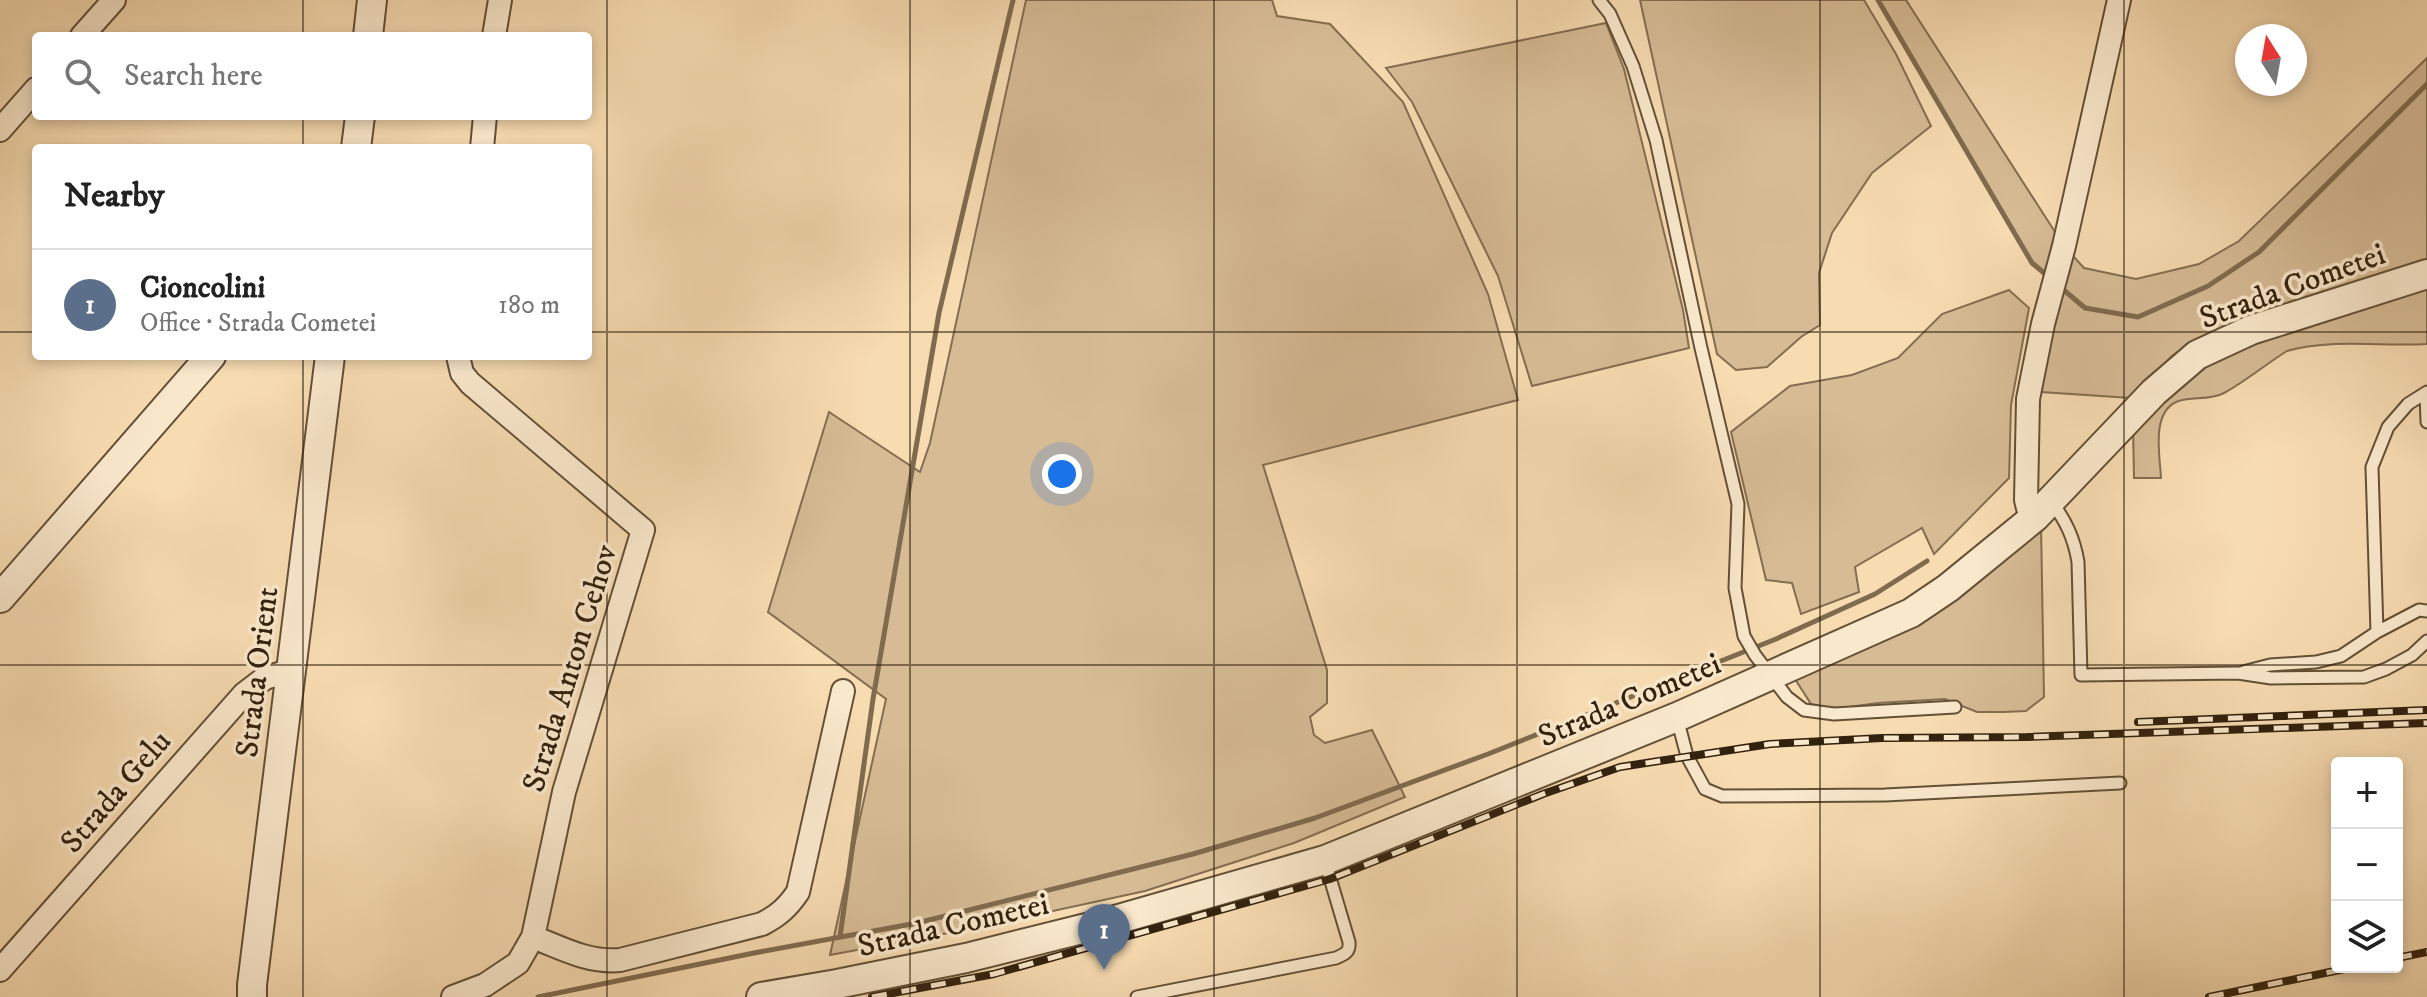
<!DOCTYPE html>
<meta charset="utf-8">
<style>
body{margin:0;font-family:"IM FELL DW Pica",serif;background:#f2f2f2;color:#222}
.controls{position:absolute;right:24px;bottom:24px;display:grid;overflow:hidden;border-radius:8px;box-shadow:0 4px 12px #0003}
.controls button{width:72px;height:72px;display:grid;place-items:center;padding:0;border:0;border-bottom:2px solid #e0e0e0;background:#fff;color:#222;font:40px sans-serif}
.compass{position:absolute;left:2235px;top:24px;width:72px;height:72px;border-radius:50%;background:#fff;box-shadow:0 4px 12px #0003;rotate:349deg}
.you{position:absolute;left:1062px;top:474px;width:28px;height:28px;margin:-20px;border:6px solid #fff;border-radius:50%;background:#1a73e8;box-shadow:0 0 0 12px #1a73e833}
.badge{display:grid;place-items:center;width:52px;height:52px;border-radius:50%;background:#d93025;color:#fff;font-size:26px;font-weight:700}
.pin{position:absolute;translate:-50% -66px;filter:drop-shadow(0 2px 4px #0008)}
.pin::after{content:'';position:absolute;top:42px;width:28px;height:24px;background:inherit;clip-path:polygon(0 0,100% 0,50% 100%)}
.list{margin:0;padding:0;list-style:none}
h2{display:flex;justify-content:space-between;align-items:center;height:104px;margin:0;padding:0 32px;font-size:34px}
h2 small{font-size:26px;font-weight:400;color:#767676}
.list li{display:grid;grid-template-columns:52px 1fr auto;gap:24px;align-items:center;box-sizing:border-box;height:112px;padding:0 32px;border-top:2px solid #e0e0e0}
.list b{display:block;font-size:30px;white-space:nowrap}
.list p{margin:0;font-size:26px;white-space:nowrap;color:#767676}
.list em{font-size:26px;font-style:normal;color:#767676}
.icon{flex:none;width:44px;height:44px;fill:none;stroke:currentColor;stroke-width:2;stroke-linecap:round;stroke-linejoin:round}
.map{position:relative;flex:none;width:2427px;height:997px;overflow:hidden}
.search{position:absolute;background:#fff;box-shadow:0 4px 12px #0003;left:32px;top:32px;width:560px;height:88px;display:flex;align-items:center;gap:20px;box-sizing:border-box;padding:0 28px;border-radius:8px;color:#767676;font-size:30px}
.panel{position:absolute;background:#fff;box-shadow:0 4px 12px #0003;left:32px;top:144px;width:560px;height:216px;border-radius:8px}
.map>svg:first-child{display:block}
.green{fill:#d6bb95;stroke:#846e51;stroke-width:2}
.lines{fill:none;stroke-linecap:round;stroke-linejoin:round}
.stream{stroke:#806b4e;stroke-width:5}
.service-casing{stroke:#635036;stroke-width:15}
.minor-casing{stroke:#635036;stroke-width:26}
.tertiary-casing{stroke:#635036;stroke-width:32}
.service{stroke:#fae8cc;stroke-width:11}
.minor{stroke:#fae8cc;stroke-width:22}
.tertiary{stroke:#fae8cc;stroke-width:28}
.rail-casing{stroke:#32210d;stroke-width:8}
.rail{stroke:#fae8cc;stroke-width:5;stroke-dasharray:15;stroke-linecap:butt}
.grid{fill:none;stroke:#32210d;stroke-width:2;stroke-opacity:0.55}
.labels{text-anchor:middle;stroke-width:7;stroke-linejoin:round;paint-order:stroke}
.street-label{font-size:32px;fill:#32210d;stroke:#fae8cc}
</style>
<div class="map">
<svg width="2427" height="997" viewBox="0 0 2427 997">
<rect width="100%" height="100%" fill="#f7dbb1"/>
<filter id="stains"><feTurbulence type="fractalNoise" baseFrequency=".0025" numOctaves="4"/><feColorMatrix values="0 0 0 0 .2 0 0 0 0 .09 0 0 0 0 .02 0 0 0 .5 -.17"/></filter>
<radialGradient id="worn" r=".72"><stop offset=".6" stop-color="#630" stop-opacity="0"/><stop offset="1" stop-color="#630" stop-opacity=".3"/></radialGradient>
<path class="green" d="M 1026,0 L 1272,0 L 1277,16 L 1330,24 L 1403,102 L 1488,294 L 1518,400 L 1263,465 L 1327,670 L 1327,703 L 1310,717 L 1314,735 L 1325,743 L 1372,730 L 1405,797 L 1294,843 L 1145,891 L 970,929 L 830,955 L 886,699 L 768,612 L 829,412 L 920,472 L 930,443 Z
M 1640,0 L 1864,0 L 1896,54 L 1931,126 L 1872,173 L 1832,233 L 1819,273 L 1820,325 L 1801,337 L 1767,367 L 1736,370 L 1717,354 Z
M 1878,0 L 1906,0 L 2064,246 L 2084,268 L 2136,279 L 2199,264 L 2239,241 L 2427,58 L 2427,261 L 2254,316 L 2196,339 L 2172,356 L 2131,398 L 2041,392 L 2054,285 L 2032,263 Z
M 1606,23 L 1624,69 L 1683,310 L 1689,348 L 1532,386 L 1498,276 L 1412,102 L 1386,68 Z
M 2427,284 L 2427,344 C 2381,347 2331,338 2287,351 C 2266,364 2246,381 2224,393 C 2209,401 2191,396 2176,402 C 2151,414 2160,456 2161,478 L 2134,478 L 2133,428 L 2211,360 L 2257,338 Z
M 2009,290 L 2029,308 L 2011,405 L 2009,478 L 1934,554 L 1922,528 L 1855,567 L 1859,592 L 1801,614 L 1792,583 L 1766,580 L 1731,432 L 1790,386 L 1852,375 L 1898,358 L 1942,314 Z
M 2041,524 L 2044,697 L 2026,711 L 2003,712 L 1977,712 L 1945,699 L 1878,703 L 1834,709 L 1811,704 L 1795,679 Z"/>
<g class="lines">
<path class="stream" d="M 1878,0 L 2032,263 L 2049,277
M 2059,286 L 2085,308 L 2138,317 L 2208,286 L 2259,252 L 2427,84
M 840,937 L 873,699 L 939,313 L 1013,0
M 538,997 L 754,953 L 917,923 L 1193,854 L 1315,818 L 1488,754 L 1776,639 L 1875,594 L 1927,561"/>
<defs>
<path id="service" d="M 1599,0 L 1610,14 L 1633,66 L 1656,140 L 1701,348 L 1738,504 L 1735,588 L 1744,636 L 1755,655 L 1787,697 L 1804,710 L 1834,714 L 1955,707
M 2426,393 L 2427,422
M 2051,501 C 2066,521 2074,538 2078,562 L 2081,675 L 2238,673 L 2271,678 L 2364,677 L 2386,669 L 2412,655 L 2427,641
M 2377,632 L 2372,467 L 2388,427 L 2408,404 L 2427,392
M 2243,672 L 2270,665 L 2316,662 L 2341,656 L 2377,632 L 2419,610 L 2427,611
M 1677,718 L 1687,756 L 1705,789 L 1722,796 L 1885,795 L 2120,783
M 1137,997 L 1336,958 C 1345,954 1350,952 1349,942 L 1325,861"/>
<path id="minor" d="M 82,36 L 114,0
M 494,36 L 500,0
M 0,130 L 36,89
M 482,148 L 485,116
M 458,356 L 462,373 L 470,383 L 643,530 L 564,792 L 533,937
M 2035,517 L 2028,508 L 2026,500 L 2028,399 L 2043,324 L 2064,246 L 2119,0
M 0,970 L 244,694 L 265,678 L 289,671
M 453,997 L 485,985 L 518,963 L 533,937 C 562,948 588,963 620,960 L 762,924 C 778,916 788,907 798,892 L 843,691"/>
<path id="tertiary" d="M 368,36 L 372,0
M 356,148 L 360,116
M 0,598 L 211,356
M 252,997 L 252,985 L 330,356
M 761,997 L 837,984 L 966,958 L 1098,925 L 1325,860 L 1677,717 L 1911,613 L 1948,588 L 2035,517 L 2154,392 L 2197,355 L 2251,330 L 2427,274"/>
</defs>
<use href="#service" class="service-casing"/>
<use href="#minor" class="minor-casing"/>
<use href="#tertiary" class="tertiary-casing"/>
<use href="#service" class="service"/>
<use href="#minor" class="minor"/>
<use href="#tertiary" class="tertiary"/>
<defs>
<path id="rail" d="M 2138,722 L 2427,710
M 2397,958 L 2427,952
M 872,997 L 994,974 L 1330,879 L 1543,794 L 1620,767 L 1770,744 L 1882,738 L 2027,737 L 2427,723
M 2209,997 L 2354,967"/>
</defs>
<use href="#rail" class="rail-casing"/>
<use href="#rail" class="rail"/>
</g>
<path class="grid" d="M 303,0 L 303,36M 607,0 L 607,997M 910,0 L 910,997M 1214,0 L 1214,997M 1517,0 L 1517,997M 1820,0 L 1820,997M 2124,0 L 2124,997M 303,116 L 303,148M 0,332 L 36,332M 588,332 L 2427,332M 303,356 L 303,997M 0,665 L 2427,665"/>
<g class="labels">
<g class="street-label">
<text transform="translate(2292 285) rotate(-20)" y="11">Strada Cometei</text>
<text transform="translate(569 668) rotate(-73)" y="11">Strada Anton Cehov</text>
<text transform="translate(256 672) rotate(-83)" y="11">Strada Orient</text>
<text transform="translate(1629 699) rotate(-23)" y="11">Strada Cometei</text>
<text transform="translate(115 791) rotate(-49)" y="11">Strada Gelu</text>
<text transform="translate(953 924) rotate(-13)" y="11">Strada Cometei</text>
</g>
</g>
<rect width="100%" height="100%" filter="url(#stains)"/>
<rect width="100%" height="100%" fill="url(#worn)"/>
</svg>
<div class="controls">
<button>+</button>
<button>−</button>
<button><svg class="icon" aria-label="layers" viewBox="0 0 24 24"><path d="M12 4l9 5-9 5-9-5zM3 14l9 5 9-5"/></svg></button>
</div>
<svg class="compass" viewBox="-18 -18 36 36"><path d="M0-13l5 13h-10z" fill="#e53935"/><path d="M0 13l5-13h-10z" fill="#767676"/></svg>
<div class="you"></div>
<div class="pin badge" style="left:1104px;top:970px;background:#5c6f8a">1</div>
<div class="search"><svg class="icon" aria-label="search" viewBox="0 0 24 24"><circle cx="10" cy="10" r="6"/><path d="M15 15l6 6"/></svg>Search here</div>
<section class="panel">
<h2>Nearby<small></small></h2>
<ul class="list">
<li><span class="badge" style="background:#5c6f8a">1</span><div><b>Cioncolini</b><p>Office · Strada Cometei</p></div><em>180 m</em></li>
</ul>
</section>
</div>
